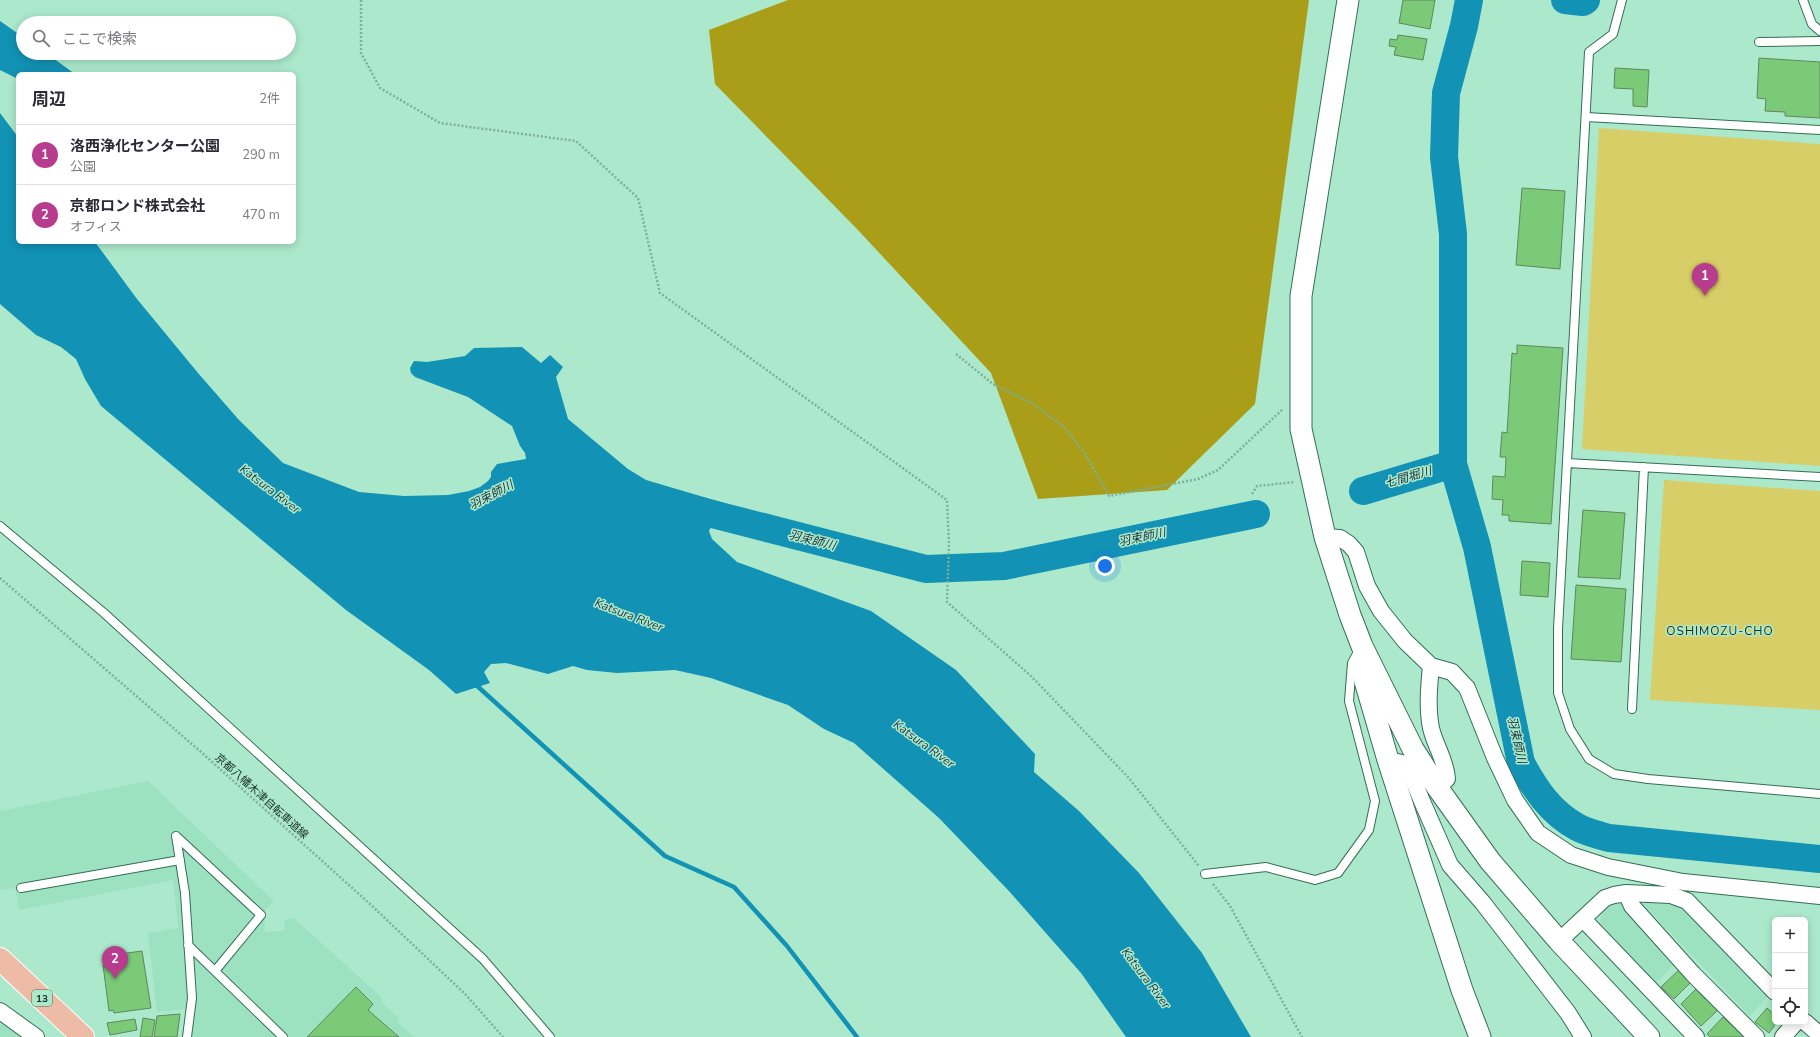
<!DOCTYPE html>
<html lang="ja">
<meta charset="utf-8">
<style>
body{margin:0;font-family:"Nunito Sans","Noto Sans JP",sans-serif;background:#f7f7f7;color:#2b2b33}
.controls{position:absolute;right:12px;bottom:12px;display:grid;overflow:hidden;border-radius:6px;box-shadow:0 2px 10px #0003}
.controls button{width:36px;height:36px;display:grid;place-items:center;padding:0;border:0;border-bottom:1px solid #e1e1e2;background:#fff;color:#2b2b33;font:20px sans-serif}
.you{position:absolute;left:1105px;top:566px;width:14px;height:14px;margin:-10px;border:3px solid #fff;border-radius:50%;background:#1a73e8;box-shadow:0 0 0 6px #1a73e833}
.badge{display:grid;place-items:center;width:26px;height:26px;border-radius:50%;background:#b73c8e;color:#fff;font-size:13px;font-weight:700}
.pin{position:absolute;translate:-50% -33px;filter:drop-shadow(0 1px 2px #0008)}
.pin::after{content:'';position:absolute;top:21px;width:14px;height:12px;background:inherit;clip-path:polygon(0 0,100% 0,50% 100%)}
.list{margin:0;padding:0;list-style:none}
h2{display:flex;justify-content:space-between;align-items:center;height:52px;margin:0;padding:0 16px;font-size:17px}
h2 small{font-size:13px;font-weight:400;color:#7c7c81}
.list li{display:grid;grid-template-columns:26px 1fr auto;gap:12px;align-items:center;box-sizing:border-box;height:60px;padding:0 16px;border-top:1px solid #e1e1e2}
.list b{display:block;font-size:15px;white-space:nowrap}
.list p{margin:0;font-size:13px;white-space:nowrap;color:#7c7c81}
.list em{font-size:13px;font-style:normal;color:#7c7c81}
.icon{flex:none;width:22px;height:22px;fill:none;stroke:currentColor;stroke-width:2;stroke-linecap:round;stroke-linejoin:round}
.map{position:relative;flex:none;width:1820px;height:1037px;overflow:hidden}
.search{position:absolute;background:#fff;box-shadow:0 2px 10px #0003;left:16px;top:16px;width:280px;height:44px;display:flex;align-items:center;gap:10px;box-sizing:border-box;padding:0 14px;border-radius:22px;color:#7c7c81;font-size:15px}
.panel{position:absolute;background:#fff;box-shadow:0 2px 10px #0003;left:16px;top:72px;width:280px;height:172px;border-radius:6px}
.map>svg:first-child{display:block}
.built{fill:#9ce2c0}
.green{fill:#d8ce67}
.forest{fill:#aa9e19}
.water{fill:#1292b5}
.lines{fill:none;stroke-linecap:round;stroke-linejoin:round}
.stream{stroke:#1292b5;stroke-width:4.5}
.river{stroke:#1292b5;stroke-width:28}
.building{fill:#7aca78;stroke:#60865e}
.service-casing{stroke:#336e55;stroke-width:10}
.minor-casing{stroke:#336e55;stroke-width:18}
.tertiary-casing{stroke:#336e55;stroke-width:23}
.primary-casing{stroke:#fff;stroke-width:24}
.path{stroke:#7eaf98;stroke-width:2.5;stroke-dasharray:2 2;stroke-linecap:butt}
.service{stroke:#fff;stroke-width:8}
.minor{stroke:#fff;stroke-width:16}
.tertiary{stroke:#fff;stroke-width:21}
.primary{stroke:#edbba6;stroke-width:22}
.labels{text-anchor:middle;stroke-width:3;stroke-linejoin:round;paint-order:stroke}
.shield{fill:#ace9cc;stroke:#446857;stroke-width:1}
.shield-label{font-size:10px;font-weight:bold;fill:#183025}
.street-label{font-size:11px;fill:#183025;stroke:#ace9cc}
.water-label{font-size:12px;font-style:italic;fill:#1d353e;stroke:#ace9cc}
.neighbourhood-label{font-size:12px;letter-spacing:1px;fill:#183025;stroke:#ace9cc}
</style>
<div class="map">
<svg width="1820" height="1037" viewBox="0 0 1820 1037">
<rect width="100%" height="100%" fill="#ace9cc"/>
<path class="built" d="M 148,781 L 274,901 L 265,911 L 265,932 L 285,931 L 284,920 L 294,918 L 380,996 L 382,1003 L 400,1019 L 398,1022 L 414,1037 L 182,1037 L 186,1009 L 157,1012 L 148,933 L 178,928 L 173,880 L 19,910 L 15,888 L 0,890 L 0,811 Z
M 1643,898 L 1672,901 L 1689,910 L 1770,994 L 1750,1016 L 1644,905 Z
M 1614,903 L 1624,905 L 1676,963 L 1655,984 L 1600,922 L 1601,913 Z
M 0,1021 L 19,1035 L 22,1037 L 0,1037 Z"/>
<path class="green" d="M 1599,128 L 1820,144 L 1820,466 L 1582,449 Z
M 1664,480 L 1820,491 L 1820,710 L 1650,700 Z"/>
<path class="forest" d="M 788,0 L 1309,0 L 1255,404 L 1167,490 L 1038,499 L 991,373 L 857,229 L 715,84 L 709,30 Z"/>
<path class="water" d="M 0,21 L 23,37 L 23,53 L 46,53 L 75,74 L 18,74 L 18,79 L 0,70 Z
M 0,113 L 18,137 L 18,242 L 95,242 L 137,299 L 198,373 L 239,420 L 283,463 L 359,492 L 404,496 L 448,495 L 469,491 L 480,487 L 488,481 L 491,477 L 491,472 L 497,464 L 526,459 L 525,453 L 520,446 L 512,426 L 468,397 L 415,377 L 411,373 L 410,368 L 414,361 L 427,362 L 465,356 L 474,348 L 522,347 L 541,363 L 550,355 L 563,367 L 556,377 L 568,419 L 628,469 L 646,480 L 724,503 L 709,531 L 712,539 L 737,562 L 871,611 L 956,670 L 1035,754 L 1034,772 L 1079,811 L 1139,873 L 1202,953 L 1251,1037 L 1126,1037 L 1081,973 L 1008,890 L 939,818 L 854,743 L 824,729 L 788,705 L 711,678 L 675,670 L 617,673 L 587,670 L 573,666 L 548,674 L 506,663 L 491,664 L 484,672 L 490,683 L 456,694 L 429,670 L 346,610 L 101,406 L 85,379 L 76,359 L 61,347 L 36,335 L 0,304 Z"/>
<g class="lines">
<path class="stream" d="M 475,684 L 665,856 L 734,887 L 787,946 L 857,1037"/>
<path class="river" d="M 1469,0 L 1464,26 L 1446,93 L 1444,157 L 1453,234 L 1453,464 L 1477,547 L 1521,763 C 1535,789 1550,812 1577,827 C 1586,832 1598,835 1609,838 L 1820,859
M 1565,0 L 1583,2 L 1586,0
M 1363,491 L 1453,464
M 681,506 L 926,569 L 1004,566 L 1256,514"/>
</g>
<path class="building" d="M 1403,0 L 1435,0 L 1430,29 L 1399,23 Z
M 1398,35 L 1427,39 L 1423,60 L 1394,55 L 1396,47 L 1389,46 L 1390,39 L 1397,40 Z
M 1759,58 L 1820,62 L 1820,118 L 1785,116 L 1785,112 L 1765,111 L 1766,99 L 1757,98 Z
M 1615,68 L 1649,70 L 1647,107 L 1633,106 L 1633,89 L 1614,88 Z
M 1522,188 L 1565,191 L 1560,269 L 1516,265 Z
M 1517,345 L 1563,348 L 1551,524 L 1509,521 L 1509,515 L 1502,515 L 1503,500 L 1492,499 L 1493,476 L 1505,477 L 1506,457 L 1500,457 L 1502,432 L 1507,433 L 1512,353 L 1517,354 Z
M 1583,510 L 1625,513 L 1620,579 L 1578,577 Z
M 1522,561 L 1550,563 L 1548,597 L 1520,595 Z
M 1576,585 L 1626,589 L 1621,662 L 1571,659 Z
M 142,951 L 151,1008 L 114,1013 L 113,1010 L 109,1011 L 103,965 L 107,965 L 105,956 Z
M 1681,968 L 1693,980 L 1674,999 L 1661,987 Z
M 356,987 L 373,1004 L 368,1010 L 399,1037 L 307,1037 Z
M 1696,989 L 1705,999 L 1708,997 L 1719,1009 L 1701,1026 L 1681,1004 Z
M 1767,1008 L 1775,1015 L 1775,1022 L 1777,1022 L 1769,1033 L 1755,1022 Z
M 180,1014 L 177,1037 L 154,1037 L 157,1016 Z
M 1723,1017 L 1744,1037 L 1710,1037 L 1707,1034 Z
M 143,1018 L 155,1020 L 152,1037 L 140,1037 Z
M 135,1019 L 137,1030 L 110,1035 L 107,1023 Z"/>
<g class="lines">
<defs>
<path id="service" d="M 1622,0 L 1613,34 L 1589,52 L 1558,629 L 1558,693 L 1570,729 L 1589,759 L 1614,774 L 1648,779 L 1820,794
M 1803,0 L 1812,24 L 1820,31
M 1759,42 L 1820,41
M 1586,117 L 1820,130
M 1567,463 L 1820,477
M 0,526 L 104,613 L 483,959 L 550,1037
M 1632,709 L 1644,467
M 176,836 L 185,893 L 192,998 L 187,1037
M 176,836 L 261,915 L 215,971
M 1205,874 L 1266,867 L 1315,880 L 1338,873 L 1369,830 L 1375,801 L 1349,701 L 1352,663 L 1360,648
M 21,888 L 180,860
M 188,945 L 283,1037"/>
<path id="minor" d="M 1325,537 L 1340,538 L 1349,544 L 1356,552 L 1367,586 L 1381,611 L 1405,641 L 1431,666 L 1452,672 L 1467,688 L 1495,758 L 1515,800 L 1538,833 L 1571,855 L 1608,867 L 1683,882 L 1820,896
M 1431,666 C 1429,686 1427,708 1431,728 C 1435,746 1446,760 1447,779 L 1437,787
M 1388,760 L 1407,764 L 1421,799 L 1450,865 L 1483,903 L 1568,1013 L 1583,1037
M 1626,893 L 1632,906 L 1693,974 L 1756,1037
M 1583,919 L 1696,1037
M 1559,941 L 1605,898 L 1614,895 L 1626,893 L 1671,895 L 1687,901 L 1775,992
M 0,1011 L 36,1037
M 1805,1022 L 1820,1035
M 1783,1037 L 1796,1022"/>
<path id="tertiary" d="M 1348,0 L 1301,296 L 1301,429 L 1325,537 L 1350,615 L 1362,646 L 1413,749 L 1437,787 L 1490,861 L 1559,941 L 1649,1037
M 1364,667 L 1365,681 L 1388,760 L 1462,990 L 1480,1037"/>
<path id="primary" d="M 0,959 L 83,1037"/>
</defs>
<use href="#service" class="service-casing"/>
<use href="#minor" class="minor-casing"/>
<use href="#tertiary" class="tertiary-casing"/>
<use href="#primary" class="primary-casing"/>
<path class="path" d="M 361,0 L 361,53 L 380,88 L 440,123 L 576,141 L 638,198 L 660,293 L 947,500 L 949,544 L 947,602 L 1031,676 L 1128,777 L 1199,866
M 956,354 L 993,384 L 1032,403 L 1064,427 L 1085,454 L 1109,496 L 1198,479 L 1218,470 L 1283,409
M 1252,494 L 1257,486 L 1295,482
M 0,578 L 201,752 L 370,904 L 466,995 L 503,1037
M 1213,884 L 1230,906 L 1302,1037"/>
<use href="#service" class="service"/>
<use href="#minor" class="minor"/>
<use href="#tertiary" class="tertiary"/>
<use href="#primary" class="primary"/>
</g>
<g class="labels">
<rect class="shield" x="32" y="990" width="20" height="16" rx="3"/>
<g class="shield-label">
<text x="42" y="1002">13</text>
</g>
<g class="street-label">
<text transform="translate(262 796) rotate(42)" y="4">京都八幡木津自転車道線</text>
</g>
<g class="water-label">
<text transform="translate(1408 477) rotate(-16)" y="4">七間堀川</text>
<text transform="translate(270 489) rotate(37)" y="4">Katsura River</text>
<text transform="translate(491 495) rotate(-28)" y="4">羽束師川</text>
<text transform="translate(1142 537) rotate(-12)" y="4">羽束師川</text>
<text transform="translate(812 540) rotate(14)" y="4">羽束師川</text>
<text transform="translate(629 615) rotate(21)" y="4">Katsura River</text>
<text transform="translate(1517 740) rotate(77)" y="4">羽束師川</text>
<text transform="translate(924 744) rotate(36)" y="4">Katsura River</text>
<text transform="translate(1146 978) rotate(53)" y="4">Katsura River</text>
</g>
<g class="neighbourhood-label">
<text x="1720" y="635">OSHIMOZU-CHO</text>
</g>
</g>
</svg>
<div class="controls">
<button>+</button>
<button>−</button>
<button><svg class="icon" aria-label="locate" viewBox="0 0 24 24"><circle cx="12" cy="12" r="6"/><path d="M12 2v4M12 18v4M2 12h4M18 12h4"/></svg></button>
</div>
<div class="you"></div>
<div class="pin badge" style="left:1705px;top:296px">1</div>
<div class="pin badge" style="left:115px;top:979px">2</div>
<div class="search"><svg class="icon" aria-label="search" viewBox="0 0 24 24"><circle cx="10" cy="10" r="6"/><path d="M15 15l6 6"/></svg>ここで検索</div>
<section class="panel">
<h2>周辺<small>2件</small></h2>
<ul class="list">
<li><span class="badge">1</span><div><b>洛西浄化センター公園</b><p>公園</p></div><em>290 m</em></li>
<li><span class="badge">2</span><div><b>京都ロンド株式会社</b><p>オフィス</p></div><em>470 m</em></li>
</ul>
</section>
</div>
